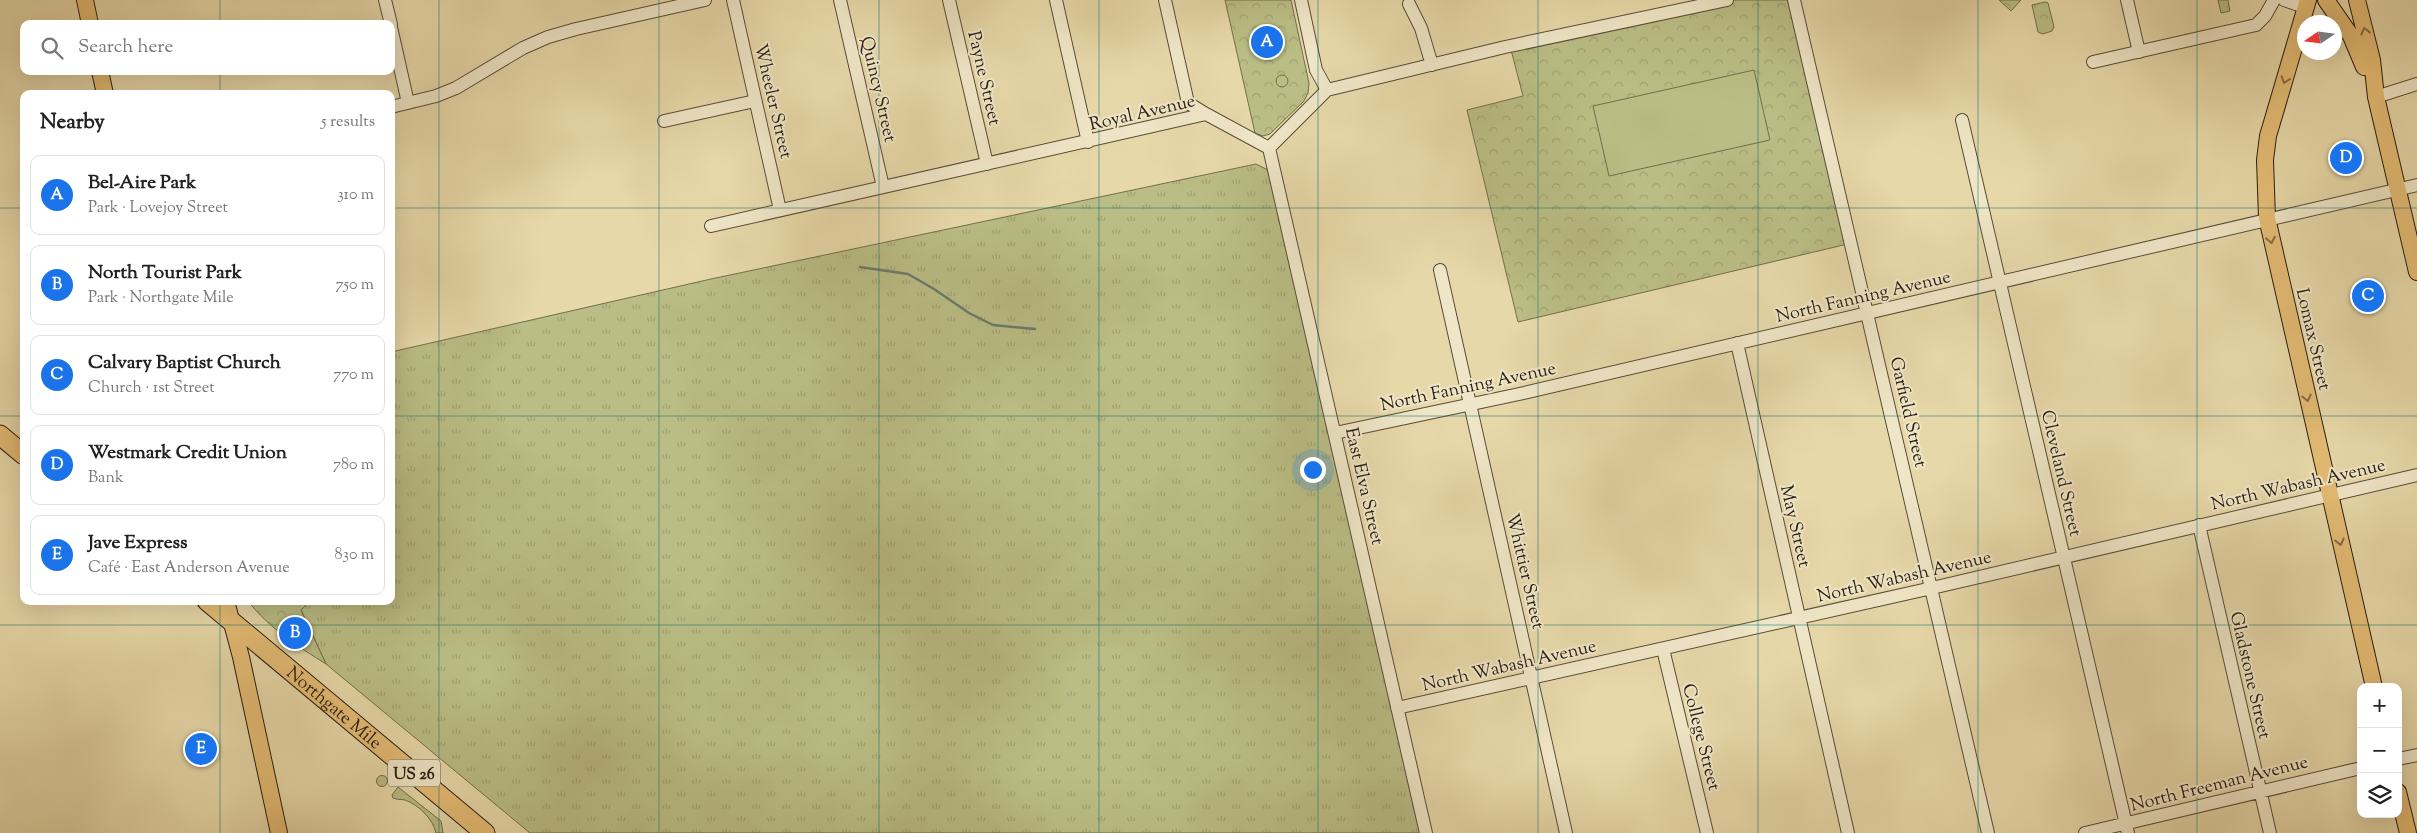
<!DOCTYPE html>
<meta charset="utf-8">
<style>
body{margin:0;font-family:"Sorts Mill Goudy",serif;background:#f2f2f2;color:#222}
.controls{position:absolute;right:15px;bottom:15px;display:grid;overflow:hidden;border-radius:10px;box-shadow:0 5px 20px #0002}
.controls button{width:45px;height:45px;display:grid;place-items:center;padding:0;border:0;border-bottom:1px solid #e0e0e0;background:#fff;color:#222;font:25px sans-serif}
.compass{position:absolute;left:2297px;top:15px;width:45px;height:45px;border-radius:50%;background:#fff;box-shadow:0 5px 20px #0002;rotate:257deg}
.you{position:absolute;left:1312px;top:469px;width:18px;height:18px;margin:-12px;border:4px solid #fff;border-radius:50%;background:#1a73e8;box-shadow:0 0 0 8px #1a73e833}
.badge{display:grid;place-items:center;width:32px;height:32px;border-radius:50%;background:#1a73e8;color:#fff;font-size:16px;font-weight:700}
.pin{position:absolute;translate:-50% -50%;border:2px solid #fff;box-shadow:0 1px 5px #0006}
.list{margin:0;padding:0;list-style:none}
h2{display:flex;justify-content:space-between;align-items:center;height:65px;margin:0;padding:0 20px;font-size:21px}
h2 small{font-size:16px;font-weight:400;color:#767676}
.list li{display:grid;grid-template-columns:32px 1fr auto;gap:15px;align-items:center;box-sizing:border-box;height:80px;margin:0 10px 10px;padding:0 10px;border:1px solid #e0e0e0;border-radius:10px}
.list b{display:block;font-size:19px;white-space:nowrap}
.list p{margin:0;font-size:16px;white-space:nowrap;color:#767676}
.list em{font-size:16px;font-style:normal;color:#767676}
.icon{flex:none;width:28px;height:28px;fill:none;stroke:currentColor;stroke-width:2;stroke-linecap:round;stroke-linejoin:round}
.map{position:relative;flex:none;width:2417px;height:833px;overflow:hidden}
.search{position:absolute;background:#fff;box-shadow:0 5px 20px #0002;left:20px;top:20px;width:375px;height:55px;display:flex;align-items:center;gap:12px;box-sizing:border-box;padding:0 18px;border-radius:10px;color:#767676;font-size:19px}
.panel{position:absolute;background:#fff;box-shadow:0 5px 20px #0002;left:20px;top:90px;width:375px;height:515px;border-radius:10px}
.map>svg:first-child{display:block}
.grass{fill:url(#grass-tufts);stroke:#726e4c}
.park{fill:url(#park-crowns);stroke:#726e4c}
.garden{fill:#babd85;stroke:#726e4c}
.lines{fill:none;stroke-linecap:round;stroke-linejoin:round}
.stream{stroke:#6b7b6e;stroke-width:2.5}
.minor-casing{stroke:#584c38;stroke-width:14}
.major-casing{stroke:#291e13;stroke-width:18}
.highway-casing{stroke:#291e13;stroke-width:21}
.minor{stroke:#efe6c7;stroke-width:12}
.major{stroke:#e4bc74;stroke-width:16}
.highway{stroke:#e4bc74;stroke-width:19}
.oneway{stroke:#866d44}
.grid{fill:none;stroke:#0f766e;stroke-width:1;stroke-opacity:0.55}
.labels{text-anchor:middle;stroke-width:4;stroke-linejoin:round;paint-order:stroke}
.shield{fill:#efe6c7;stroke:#645a49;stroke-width:1}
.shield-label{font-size:16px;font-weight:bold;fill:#291e13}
.street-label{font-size:18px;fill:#291e13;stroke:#efe6c7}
</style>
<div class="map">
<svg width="2417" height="833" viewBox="0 0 2417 833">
<defs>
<pattern id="grass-tufts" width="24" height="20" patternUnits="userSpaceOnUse" patternTransform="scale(1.25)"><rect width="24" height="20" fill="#babd85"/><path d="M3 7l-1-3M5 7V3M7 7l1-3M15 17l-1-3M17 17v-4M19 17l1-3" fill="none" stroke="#a0a272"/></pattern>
<pattern id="park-crowns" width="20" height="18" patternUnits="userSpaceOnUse" patternTransform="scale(1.25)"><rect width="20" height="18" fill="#babd85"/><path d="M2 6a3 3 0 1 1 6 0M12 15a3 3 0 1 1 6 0" fill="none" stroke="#a0a272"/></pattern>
</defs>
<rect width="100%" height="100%" fill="#e7d8a9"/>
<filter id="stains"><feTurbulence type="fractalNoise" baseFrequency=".004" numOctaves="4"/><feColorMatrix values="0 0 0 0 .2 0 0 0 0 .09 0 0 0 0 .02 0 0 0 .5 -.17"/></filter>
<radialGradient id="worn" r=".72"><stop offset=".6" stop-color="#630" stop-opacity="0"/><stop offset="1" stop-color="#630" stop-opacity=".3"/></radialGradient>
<path class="grass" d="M 1256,164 L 1276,174 L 1425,833 L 530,833 L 326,664 L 301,610 L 310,601 L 391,601 L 391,352 L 711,279 Z
M376.5 781a5.5 5.5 0 1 1 11 0a5.5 5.5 0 1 1-11 0Z
M 398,787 L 441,821 L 443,833 L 436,833 C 433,819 419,805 405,800 C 401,799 397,800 393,798 L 392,795 Z"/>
<path class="park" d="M 1225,0 L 1291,0 L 1309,83 L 1308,93 L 1304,101 L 1270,134 L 1263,136 L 1255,133 Z
M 1727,0 L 1794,0 L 1852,243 L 1518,322 L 1467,110 L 1523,96 L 1510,46 Z
M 1999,0 L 2021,0 L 2011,11 Z
M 2228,0 L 2230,11 L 2221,13 L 2218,0 Z
M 2045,2 L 2048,3 L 2054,27 L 2052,31 L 2043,34 L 2038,32 L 2032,5 Z
M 248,601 L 310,601 L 301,610 L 326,664 C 297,646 269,628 248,601 Z"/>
<path class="garden" d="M 1754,70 L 1770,140 L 1609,176 L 1593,106 Z
M1276 81a6 6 0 1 1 12 0a6 6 0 1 1-12 0Z"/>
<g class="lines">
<path class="stream" d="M 860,267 L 908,274 L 934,289 L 969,313 L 993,325 L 1035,329"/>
<defs>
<path id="minor" d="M 385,0 L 391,24
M 733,0 L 780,210
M 840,0 L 883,187
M 949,0 L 987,164
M 1056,0 L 1088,142
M 1165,0 L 1188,103 L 1206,114
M 1301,0 L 1316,70 L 1327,90
M 1794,0 L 1988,833
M 2127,0 L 2139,52
M 2284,0 L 2307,8
M 1409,4 L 1421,28 L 1432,65
M 391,27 L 408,103
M 2093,62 L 2256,25 L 2265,16 L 2274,0
M 2376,97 L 2417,84
M 391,107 L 436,96 L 456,88 L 523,48 L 548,37 L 576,29 L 705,0
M 1962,120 L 2128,833
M 664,121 L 755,101
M 1269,148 L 1426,833
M 1269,148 L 1327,90 L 1505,47 L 1727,0
M 711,226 L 1206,114 L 1269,148
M 1440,270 L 1566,833
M 1737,343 L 1848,833
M 1335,433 L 1524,393 L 2417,185
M 2199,525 L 2270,833
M 1663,649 L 1707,833
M 1397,708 L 1932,588 L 2417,475
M 2398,759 L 2417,755
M 2085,833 L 2361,768"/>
<path id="major" d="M 85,0 L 90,24
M 2308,0 L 2268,136 L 2265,160 L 2267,218 L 2374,687
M 2326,0 L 2351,36 L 2364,67
M 2357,0 L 2372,60 L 2376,97 L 2417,272
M 100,71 L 105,94
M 226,601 L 241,657 L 279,833
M 2398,792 L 2408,833"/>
<g id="highway">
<path d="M 0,435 L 24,455"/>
<path id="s1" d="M 207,601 L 485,833"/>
</g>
</defs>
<use href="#minor" class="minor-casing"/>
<use href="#major" class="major-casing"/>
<use href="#highway" class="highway-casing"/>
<use href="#minor" class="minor"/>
<use href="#major" class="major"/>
<use href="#highway" class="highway"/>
</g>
<defs><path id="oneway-chevron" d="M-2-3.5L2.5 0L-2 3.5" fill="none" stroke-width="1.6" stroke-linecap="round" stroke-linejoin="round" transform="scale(1.25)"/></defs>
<g class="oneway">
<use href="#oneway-chevron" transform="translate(2365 31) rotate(-104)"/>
<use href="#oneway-chevron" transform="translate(2285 80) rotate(109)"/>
<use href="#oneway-chevron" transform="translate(2271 240) rotate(79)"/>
<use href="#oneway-chevron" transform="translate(2307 398) rotate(77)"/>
<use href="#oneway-chevron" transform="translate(2340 542) rotate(77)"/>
</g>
<path class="grid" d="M 220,0 L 220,24M 439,0 L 439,833M 659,0 L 659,833M 879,0 L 879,833M 1099,0 L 1099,833M 1318,0 L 1318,833M 1538,0 L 1538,833M 1758,0 L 1758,833M 1978,0 L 1978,833M 2197,0 L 2197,833M 220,71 L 220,94M 0,208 L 24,208M 391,208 L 2417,208M 0,416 L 24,416M 391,416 L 2417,416M 220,601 L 220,833M 0,625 L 2417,625"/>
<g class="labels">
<rect class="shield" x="388" y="759.5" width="52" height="27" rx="4"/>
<g class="shield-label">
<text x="414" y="779">US 26</text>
</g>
<g class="street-label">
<text transform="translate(985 78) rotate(77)" y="6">Payne Street</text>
<text transform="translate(879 89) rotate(77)" y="6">Quincy Street</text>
<text transform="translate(774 101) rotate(77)" y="6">Wheeler Street</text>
<text transform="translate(1142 112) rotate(-13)" y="6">Royal Avenue</text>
<text transform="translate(1863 296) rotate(-13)" y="6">North Fanning Avenue</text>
<text transform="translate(2314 339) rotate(77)" y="6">Lomax Street</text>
<text transform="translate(1468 386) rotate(-12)" y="6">North Fanning Avenue</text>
<text transform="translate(1909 412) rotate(77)" y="6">Garfield Street</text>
<text transform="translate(2062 473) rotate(77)" y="6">Cleveland Street</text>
<text transform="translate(2298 484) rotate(-13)" y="6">North Wabash Avenue</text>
<text transform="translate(1365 486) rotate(77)" y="6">East Elva Street</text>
<text transform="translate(1796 526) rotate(77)" y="6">May Street</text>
<text transform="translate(1526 571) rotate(77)" y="6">Whittier Street</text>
<text transform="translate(1904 576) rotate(-13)" y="6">North Wabash Avenue</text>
<text transform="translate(1509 665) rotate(-13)" y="6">North Wabash Avenue</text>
<text transform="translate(2251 675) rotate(77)" y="6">Gladstone Street</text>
<text dy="6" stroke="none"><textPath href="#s1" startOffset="166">Northgate Mile</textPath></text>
<text transform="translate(1702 737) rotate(76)" y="6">College Street</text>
<text transform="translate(2219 783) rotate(-14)" y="6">North Freeman Avenue</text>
</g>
</g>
<rect width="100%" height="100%" filter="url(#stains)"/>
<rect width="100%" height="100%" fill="url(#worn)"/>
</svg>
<div class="controls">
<button>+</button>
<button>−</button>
<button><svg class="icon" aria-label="layers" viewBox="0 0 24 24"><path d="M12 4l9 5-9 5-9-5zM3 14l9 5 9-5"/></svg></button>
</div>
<svg class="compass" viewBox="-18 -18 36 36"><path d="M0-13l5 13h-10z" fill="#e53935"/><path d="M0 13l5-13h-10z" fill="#767676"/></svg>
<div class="you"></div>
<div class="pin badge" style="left:1267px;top:42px">A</div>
<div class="pin badge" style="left:295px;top:633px">B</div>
<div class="pin badge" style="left:2368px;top:296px">C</div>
<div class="pin badge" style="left:2346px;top:158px">D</div>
<div class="pin badge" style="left:201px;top:749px">E</div>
<div class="search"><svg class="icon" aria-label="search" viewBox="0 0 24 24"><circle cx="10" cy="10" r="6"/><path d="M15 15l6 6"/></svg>Search here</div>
<section class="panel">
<h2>Nearby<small>5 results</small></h2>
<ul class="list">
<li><span class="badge">A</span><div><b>Bel-Aire Park</b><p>Park · Lovejoy Street</p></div><em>310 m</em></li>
<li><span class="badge">B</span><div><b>North Tourist Park</b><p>Park · Northgate Mile</p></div><em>750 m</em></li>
<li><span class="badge">C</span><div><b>Calvary Baptist Church</b><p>Church · 1st Street</p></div><em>770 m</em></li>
<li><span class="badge">D</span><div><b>Westmark Credit Union</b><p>Bank</p></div><em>780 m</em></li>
<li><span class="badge">E</span><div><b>Jave Express</b><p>Café · East Anderson Avenue</p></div><em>830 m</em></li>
</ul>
</section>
</div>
